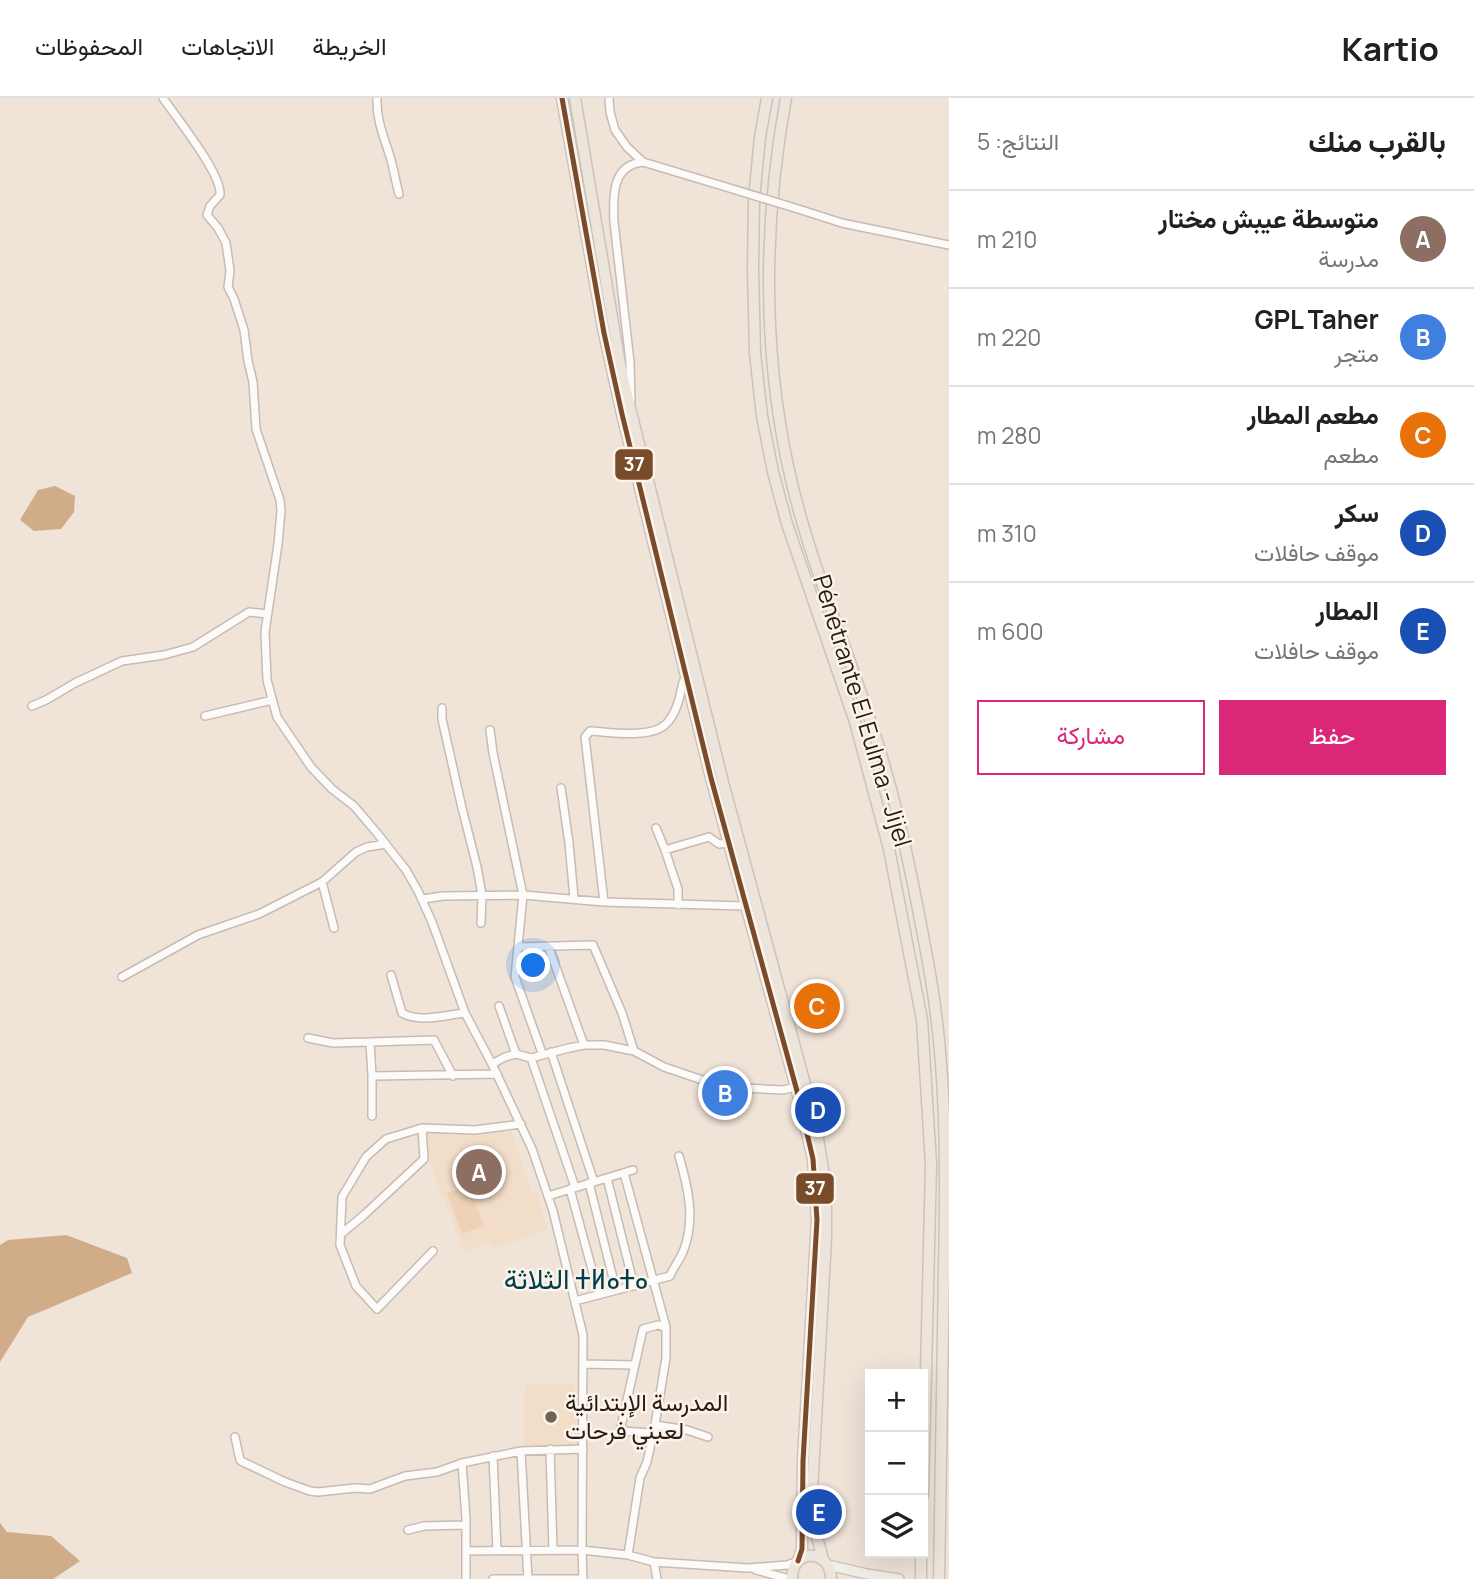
<!DOCTYPE html>
<html lang="ar">
<meta charset="utf-8">
<style>
body{margin:0;font-family:Manrope,Vazirmatn,"Noto Sans Tifinagh",sans-serif;background:#f2f2f2;color:#202124;direction:rtl}
.controls{position:absolute;right:21px;bottom:21px;display:grid;overflow:hidden;border-radius:0px;box-shadow:0 7px 28px #0002}
.controls button{width:63px;height:63px;display:grid;place-items:center;padding:0;border:0;border-bottom:2px solid #e0e0e0;background:#fff;color:#202124;font:35px sans-serif}
.you{position:absolute;left:534px;top:868px;width:24px;height:24px;margin:-18px;border:5px solid #fff;border-radius:50%;background:#1a73e8;box-shadow:0 0 0 10px #1a73e833}
.badge{display:grid;place-items:center;width:46px;height:46px;border-radius:50%;background:#db2777;color:#fff;font-size:23px;font-weight:700}
.pin{position:absolute;translate:-50% -50%;border:4px solid #fff;box-shadow:0 2px 7px #0006}
.list{margin:0;padding:0;list-style:none}
h2{display:flex;justify-content:space-between;align-items:center;height:91px;margin:0;padding:0 28px;font-size:30px}
h2 small{font-size:23px;font-weight:400;color:#757577}
.list li{display:grid;grid-template-columns:46px 1fr auto;gap:21px;align-items:center;box-sizing:border-box;height:98px;padding:0 28px;border-top:2px solid #e0e0e0}
.list b{display:block;font-size:26px;white-space:nowrap}
.list p{margin:0;font-size:23px;white-space:nowrap;color:#757577}
.list em{font-size:23px;font-style:normal;color:#757577}
.actions{display:flex;gap:14px;padding:21px 28px}
.actions a{flex:1;padding:16px 0;border:2px solid #db2777;border-radius:0px;text-align:center;font-size:24px;color:#db2777}
.actions .main{background:#db2777;color:#fff}
.icon{flex:none;width:38px;height:38px;fill:none;stroke:currentColor;stroke-width:2;stroke-linecap:round;stroke-linejoin:round}
.map{position:relative;flex:none;width:949px;height:1481px;overflow:hidden;direction:ltr}
header{display:flex;align-items:center;gap:42px;box-sizing:border-box;height:98px;padding:0 35px;background:#fff;border-bottom:2px solid #e0e0e0}
header strong{font-size:33px}
nav{display:flex;gap:38px;margin-inline-start:auto;font-size:24px}
main{display:flex}
aside{flex:1;background:#fff}
.map>svg:first-child{display:block}
.built{fill:#f2ddc9}
.green{fill:#eed1b6}
.water{fill:#d0ac89}
.lines{fill:none;stroke-linecap:round;stroke-linejoin:round}
.minor-casing{stroke:#c6bcb3;stroke-width:10}
.major-casing{stroke:#cac3bd;stroke-width:12}
.highway-casing{stroke:#cac3bd;stroke-width:13}
.minor{stroke:#fdfbf9;stroke-width:7}
.major{stroke:#f3ede8;stroke-width:9}
.highway{stroke:#ede5dc;stroke-width:10}
.minor-bridge-casing{stroke:#c6bcb3;stroke-width:10;stroke-linecap:butt}
.minor-bridge{stroke:#fdfbf9;stroke-width:7}
.bus-1-casing{stroke:#fcf3ea;stroke-width:10}
.bus-1{stroke:#7a4b2a;stroke-width:5}
.poi-dot{fill:#6c6259;stroke:#fcf3ea;stroke-width:2.5}
.labels{text-anchor:middle;stroke-width:5;stroke-linejoin:round;paint-order:stroke}
.street-label{font-size:24px;fill:#251d15;stroke:#fcf3ea}
.poi-label{font-size:24px;fill:#251d15;stroke:#fcf3ea;text-anchor:start}
.quarter-label{font-size:28px;fill:#003e4b;stroke:#fcf3ea}
.line-badge{stroke:#fcf3ea;stroke-width:2.5}
.badge-label{font-size:19px;text-anchor:middle;font-weight:bold;fill:#fff}
</style>
<header>
<strong>Kartio</strong>
<nav><a>الخريطة</a><a>الاتجاهات</a><a>المحفوظات</a></nav>
</header>
<main>
<aside>
<h2>بالقرب منك<small>النتائج: 5</small></h2>
<ul class="list">
<li><span class="badge" style="background:#8d6e63">A</span><div><b>متوسطة عيبش مختار</b><p>مدرسة</p></div><em>210 m</em></li>
<li><span class="badge" style="background:#3f7fe0">B</span><div><b>GPL Taher</b><p>متجر</p></div><em>220 m</em></li>
<li><span class="badge" style="background:#e8710a">C</span><div><b>مطعم المطار</b><p>مطعم</p></div><em>280 m</em></li>
<li><span class="badge" style="background:#1a4fb4">D</span><div><b>سكر</b><p>موقف حافلات</p></div><em>310 m</em></li>
<li><span class="badge" style="background:#1a4fb4">E</span><div><b>المطار</b><p>موقف حافلات</p></div><em>600 m</em></li>
</ul>
<div class="actions"><a class="main">حفظ</a><a>مشاركة</a></div>
</aside>
<div class="map">
<svg width="949" height="1481" viewBox="0 0 949 1481">
<rect width="100%" height="100%" fill="#f0e3d8"/>
<path class="built" d="M 448,1033 L 452,1038 L 511,1033 L 532,1095 L 537,1094 L 548,1132 L 495,1150 L 490,1145 L 464,1154 L 425,1053 L 426,1035 Z
M 574,1286 L 574,1292 L 578,1292 L 577,1346 L 523,1348 L 525,1287 Z"/>
<path class="green" d="M 469,1087 L 484,1128 L 462,1136 L 447,1095 Z"/>
<path class="water" d="M 55,388 L 75,398 L 74,414 L 61,431 L 34,433 L 20,422 L 38,392 Z
M 66,1137 L 127,1160 L 132,1175 L 28,1219 L 0,1264 L 0,1147 L 8,1142 Z
M 0,1425 L 7,1434 L 51,1438 L 80,1463 L 53,1481 L 0,1481 Z"/>
<g class="lines">
<defs>
<path id="minor" d="M 163,0 C 176,19 222,76 220,97 L 210,108 L 207,117 L 218,130 L 226,145 L 230,173 L 228,189 L 234,201 L 244,232 L 248,263 L 253,284 L 256,331 L 280,402 L 281,413 L 278,446 L 265,534 L 267,582 L 277,619 L 311,669 L 332,691 L 354,708 L 377,735 L 406,772 L 418,793 L 432,824 L 465,915 L 492,966 L 532,1051 L 553,1113 L 583,1237 L 582,1452 L 628,1457 L 654,1464 L 748,1470 L 787,1467 L 798,1463
M 377,0 C 376,23 385,41 391,62 C 394,73 396,85 399,96
M 609,0 L 610,14 L 615,32 L 627,49 L 643,64 L 726,89
M 795,110 L 842,125 L 949,147
M 631,302 L 630,264 L 614,124 C 613,100 611,67 643,64
M 32,608 L 46,602 L 75,585 L 122,563 L 164,557 L 193,549 L 249,514 L 267,516
M 442,610 L 442,621 L 462,710 L 477,769 L 482,797 L 481,825
M 205,618 L 272,602
M 490,632 L 493,655 L 523,797 L 515,879 L 542,955
M 561,690 L 569,745 L 574,800
M 656,730 L 665,752 L 709,739 L 719,746 L 729,745
M 665,752 L 678,791 L 678,807
M 322,784 L 334,830
M 423,801 L 443,798 L 523,797 L 604,804 L 745,808
M 604,804 L 585,639 L 590,633 C 610,634 651,641 666,626 C 677,615 680,598 683,584 L 687,582
M 518,849 L 593,847 L 622,915 L 634,953
M 549,850 L 584,947
M 391,877 L 402,915 C 419,925 446,917 465,915
M 122,879 L 198,837 L 259,816 L 322,784 L 356,754 L 367,749 L 386,746
M 499,908 L 516,956
M 308,940 L 333,945 L 370,944
M 551,954 L 594,1084
M 531,960 L 575,1089
M 492,966 L 505,959 L 516,956 L 531,960 L 569,950 L 584,947 L 604,947 L 634,953 L 664,969 L 723,989 L 783,992 L 796,989
M 372,978 L 372,1018
M 453,978 L 434,942 L 370,944 L 372,978 L 497,976
M 624,1075 L 666,1229 L 666,1260 L 655,1327 L 647,1364 L 640,1380 L 628,1457
M 607,1080 L 634,1188
M 589,1085 L 616,1192
M 570,1091 L 599,1197
M 548,1098 L 633,1072
M 341,1136 L 364,1117 L 424,1061 L 422,1030
M 433,1153 L 377,1211 L 356,1188 L 340,1147 L 342,1099 L 366,1059 L 386,1041 L 422,1030 L 475,1032 L 521,1026
M 575,1203 L 670,1178 C 673,1170 679,1163 683,1154 C 696,1122 688,1089 679,1058
M 583,1266 L 635,1267
M 655,1327 L 687,1332 L 708,1339
M 653,1335 L 620,1333 L 643,1231 L 658,1227 L 666,1229
M 235,1339 L 240,1362 L 243,1364 L 285,1384 L 310,1393 L 318,1394 L 355,1390 L 370,1391 L 405,1378 L 437,1374 L 462,1365 L 521,1353 L 583,1351
M 550,1351 L 553,1452
M 521,1353 L 528,1481 L 582,1481
M 493,1358 L 497,1452
M 462,1365 L 466,1421 L 466,1481
M 408,1432 L 424,1428 L 466,1427
M 466,1453 L 582,1452 L 583,1481
M 654,1464 L 657,1481
M 756,1472 L 789,1481
M 493,1481 L 528,1481"/>
<path id="major" d="M 828,1467 L 867,1476 L 899,1481"/>
<path id="highway" d="M 562,0 L 604,235 L 622,316 L 711,680 L 797,993 L 813,1061 L 817,1122 L 803,1363 L 802,1451 L 798,1463
M 575,0 L 621,272 L 630,310 L 724,688 L 815,1023 L 824,1077 L 826,1111 L 826,1140 L 812,1394 L 815,1432 L 823,1461
M 767,0 L 760,39 L 754,101 L 753,172 L 755,255 L 762,318 L 773,374 L 787,426 L 855,624 L 889,751 L 922,922 L 931,1067 L 923,1397
M 786,0 C 764,120 762,248 788,368 C 809,467 852,559 881,656 C 902,726 916,798 929,870 C 947,969 946,1071 944,1171 C 943,1274 940,1378 939,1481
M 792,1481 C 791,1450 831,1450 831,1481
M 921,1481 L 921,1455"/>
</defs>
<use href="#minor" class="minor-casing"/>
<use href="#major" class="major-casing"/>
<use href="#highway" class="highway-casing"/>
<use href="#minor" class="minor"/>
<use href="#major" class="major"/>
<use href="#highway" class="highway"/>
<defs>
<path id="minor-bridge" d="M 726,89 L 795,110"/>
</defs>
<use href="#minor-bridge" class="minor-bridge-casing"/>
<use href="#minor-bridge" class="minor-bridge"/>
<defs>
<path id="bus-1" d="M 562,0 L 604,235 L 622,316 L 711,680 L 797,993 L 813,1061 L 817,1122 L 803,1363 L 802,1451 L 798,1463"/>
</defs>
<use href="#bus-1" class="bus-1-casing"/>
<use href="#bus-1" class="bus-1"/>
</g>
<circle class="poi-dot" cx="551" cy="1319" r="7"/>
<g class="labels">
<g class="street-label">
<text transform="translate(862 613) rotate(73)" y="8">Pénétrante El Eulma - Jijel</text>
</g>
<g class="poi-label">
<text x="565" y="1313">المدرسة الإبتدائية<tspan x="565" dy="28">لعبني فرحات</tspan></text>
</g>
<g class="quarter-label">
<text x="576" y="1191">الثلاثة ⵜⵍⴰⵜⴰ</text>
</g>
</g>
<g class="line-badge">
<rect x="614" y="350" width="40" height="33" rx="7" fill="#7a4b2a"/>
<rect x="795" y="1074" width="40" height="33" rx="7" fill="#7a4b2a"/>
</g>
<g class="badge-label">
<text x="634" y="373">37</text>
<text x="815" y="1097">37</text>
</g>
</svg>
<div class="controls">
<button>+</button>
<button>−</button>
<button><svg class="icon" aria-label="layers" viewBox="0 0 24 24"><path d="M12 4l9 5-9 5-9-5zM3 14l9 5 9-5"/></svg></button>
</div>
<div class="you"></div>
<div class="pin badge" style="left:479px;top:1074px;background:#8d6e63">A</div>
<div class="pin badge" style="left:725px;top:995px;background:#3f7fe0">B</div>
<div class="pin badge" style="left:817px;top:908px;background:#e8710a">C</div>
<div class="pin badge" style="left:818px;top:1012px;background:#1a4fb4">D</div>
<div class="pin badge" style="left:819px;top:1414px;background:#1a4fb4">E</div>
</div>
</main>
